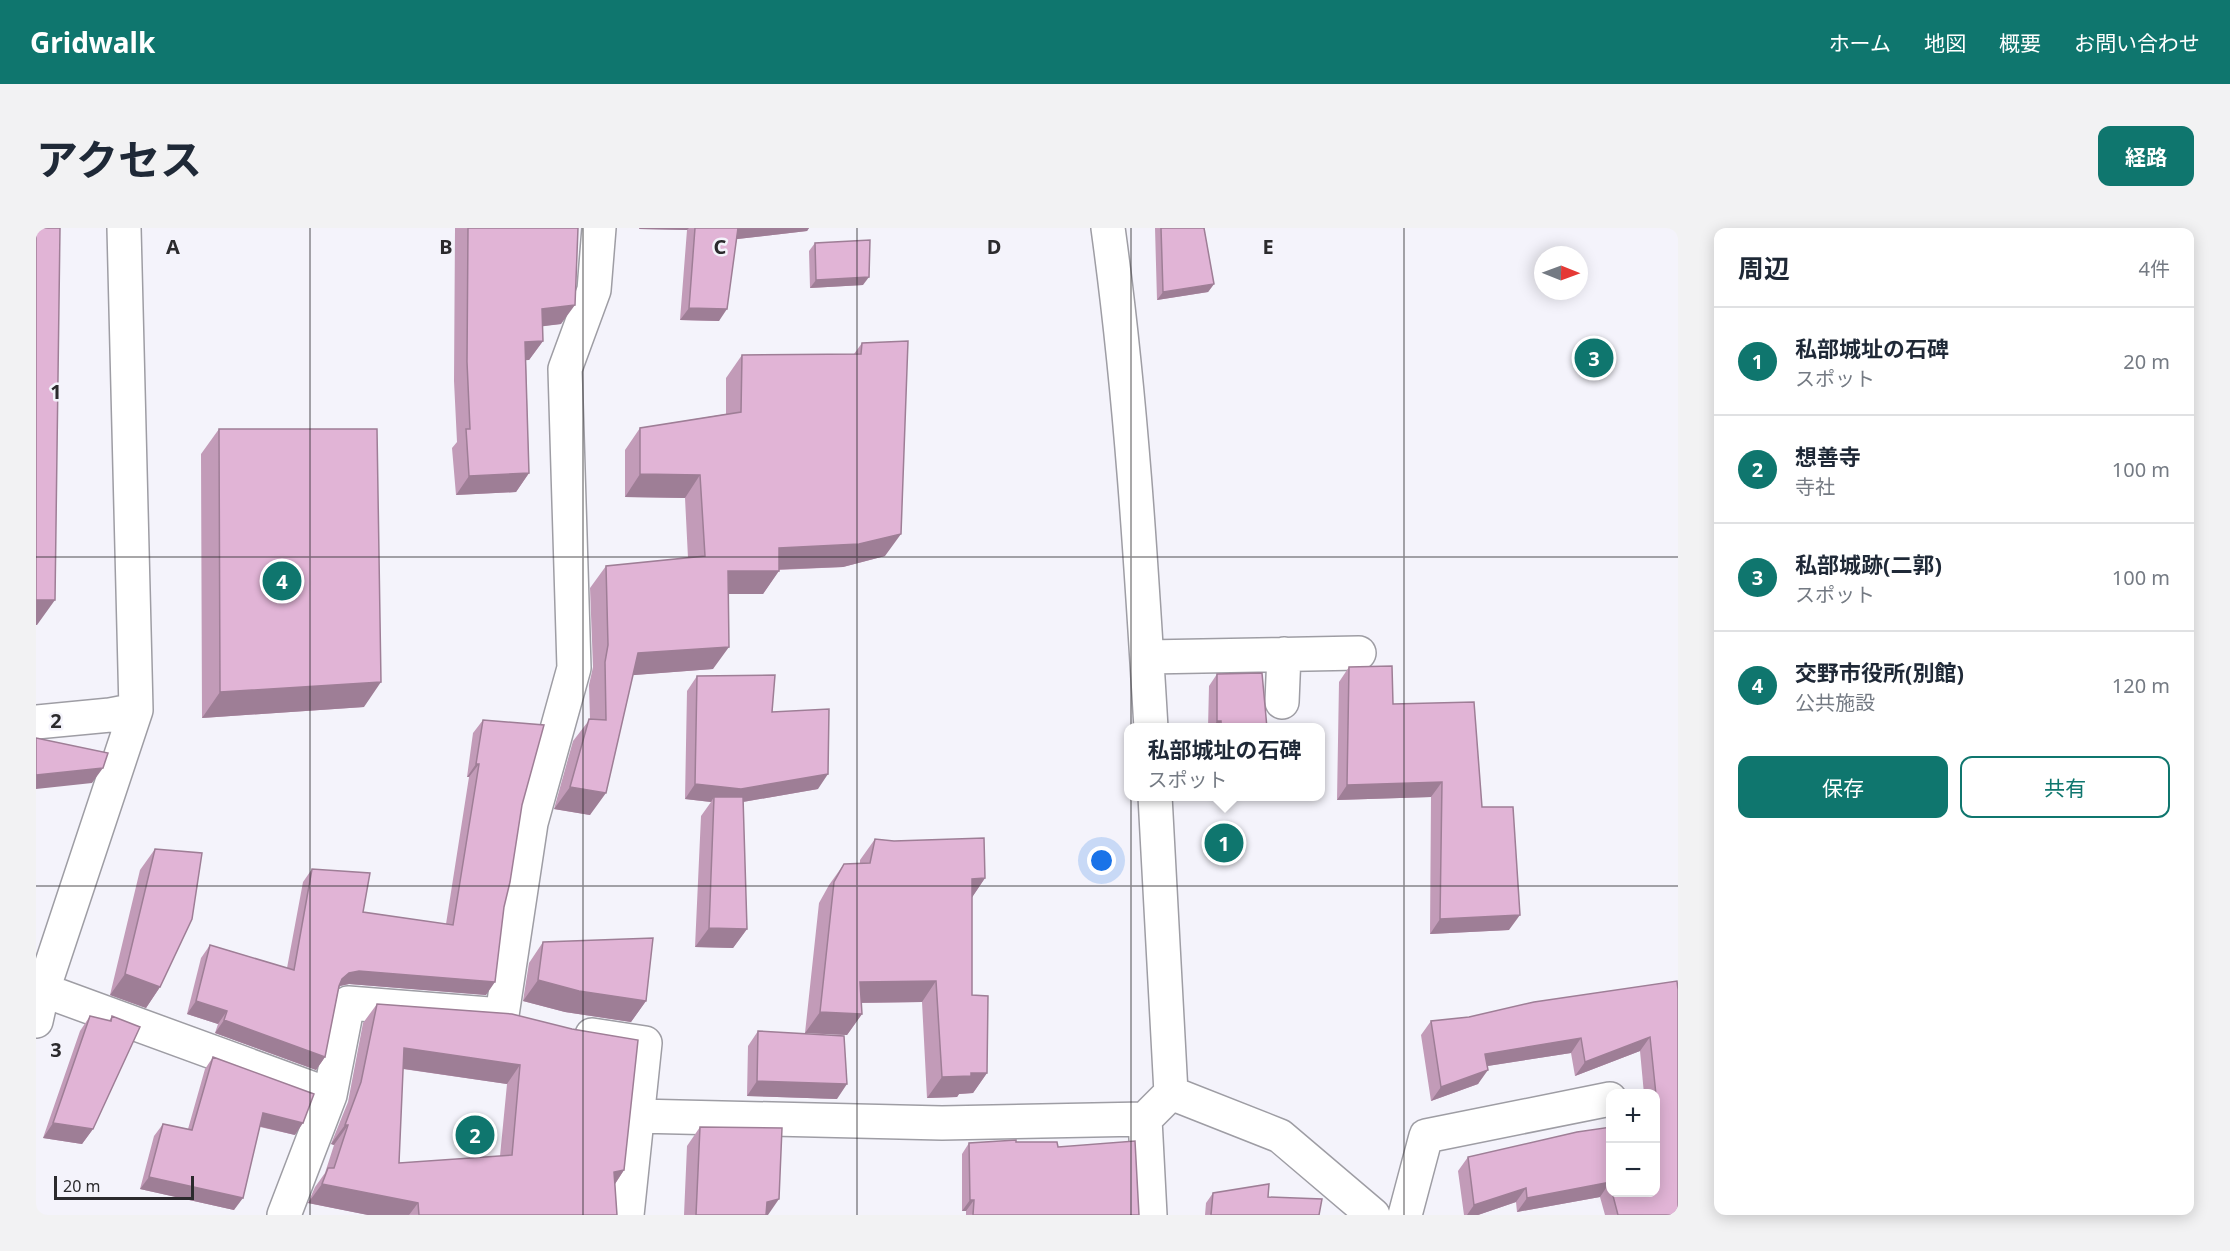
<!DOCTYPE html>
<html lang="ja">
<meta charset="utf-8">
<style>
body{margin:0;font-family:"Noto Sans","Noto Sans JP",sans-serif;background:#f2f2f3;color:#1f2937}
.controls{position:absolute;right:18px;bottom:18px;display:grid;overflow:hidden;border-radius:12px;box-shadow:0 3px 15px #0003}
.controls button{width:54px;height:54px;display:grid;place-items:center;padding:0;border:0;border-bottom:2px solid #e0e1e3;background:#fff;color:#1f2937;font:30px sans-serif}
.compass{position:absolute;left:1498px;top:18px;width:54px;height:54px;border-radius:50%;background:#fff;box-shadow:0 3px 15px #0003;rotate:91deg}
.scale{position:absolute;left:18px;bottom:15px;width:140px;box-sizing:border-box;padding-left:6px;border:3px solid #2b2a2d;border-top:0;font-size:16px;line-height:21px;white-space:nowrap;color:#2b2a2d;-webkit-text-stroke:4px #f4f3fb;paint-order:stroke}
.you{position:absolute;left:1066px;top:633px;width:21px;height:21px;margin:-15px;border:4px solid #fff;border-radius:50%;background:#1a73e8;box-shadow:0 0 0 9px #1a73e833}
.badge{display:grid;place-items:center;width:39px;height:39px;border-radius:50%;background:#0f766e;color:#fff;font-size:20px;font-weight:700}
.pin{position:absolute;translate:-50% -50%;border:3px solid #fff;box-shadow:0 2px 6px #0006}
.popup{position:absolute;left:1088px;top:495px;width:201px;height:78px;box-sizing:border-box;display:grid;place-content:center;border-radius:12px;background:#fff;filter:drop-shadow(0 2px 4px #0005);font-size:20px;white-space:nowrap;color:#747a83}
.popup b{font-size:22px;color:#1f2937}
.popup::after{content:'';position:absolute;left:50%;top:100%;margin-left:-12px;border:12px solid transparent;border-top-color:#fff}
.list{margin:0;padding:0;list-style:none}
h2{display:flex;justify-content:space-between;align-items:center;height:78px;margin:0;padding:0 24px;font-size:26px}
h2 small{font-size:20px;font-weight:400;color:#747a83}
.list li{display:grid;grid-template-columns:39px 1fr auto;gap:18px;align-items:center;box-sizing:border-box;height:108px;padding:0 24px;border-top:2px solid #e0e1e3}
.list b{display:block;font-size:22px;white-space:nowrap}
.list p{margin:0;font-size:20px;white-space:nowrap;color:#747a83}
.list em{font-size:20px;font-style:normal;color:#747a83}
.actions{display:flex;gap:12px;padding:18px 24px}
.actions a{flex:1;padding:14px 0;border:2px solid #0f766e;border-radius:12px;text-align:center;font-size:21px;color:#0f766e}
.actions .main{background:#0f766e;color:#fff}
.map{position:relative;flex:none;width:1642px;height:987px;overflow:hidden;border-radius:12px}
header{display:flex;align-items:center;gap:36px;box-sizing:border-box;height:84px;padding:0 30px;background:#0f766e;color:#fff}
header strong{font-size:28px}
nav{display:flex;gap:33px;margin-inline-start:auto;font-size:21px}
.intro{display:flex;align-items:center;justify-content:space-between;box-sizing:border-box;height:144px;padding:0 36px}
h1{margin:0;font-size:42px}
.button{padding:15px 27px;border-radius:12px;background:#0f766e;color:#fff;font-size:21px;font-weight:700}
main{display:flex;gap:36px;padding:0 36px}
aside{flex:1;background:#fff;border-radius:12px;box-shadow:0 3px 15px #0003}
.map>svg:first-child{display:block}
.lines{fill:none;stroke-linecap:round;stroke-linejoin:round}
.minor-casing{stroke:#9e9da4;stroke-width:36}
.minor{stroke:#fff;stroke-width:33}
.wall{fill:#c29bb8;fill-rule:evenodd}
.shaded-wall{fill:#9e7e96}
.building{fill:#e1b4d6;stroke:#9e7e96;stroke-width:1.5;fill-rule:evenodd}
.grid{fill:none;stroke:#2b2a2d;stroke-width:1.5;stroke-opacity:0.55}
.grid-label{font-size:20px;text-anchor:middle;font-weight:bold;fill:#2b2a2d;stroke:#f4f3fb;stroke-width:5;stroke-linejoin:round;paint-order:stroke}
</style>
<header>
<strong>Gridwalk</strong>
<nav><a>ホーム</a><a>地図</a><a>概要</a><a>お問い合わせ</a></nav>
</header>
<div class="intro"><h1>アクセス</h1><a class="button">経路</a></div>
<main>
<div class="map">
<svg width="1642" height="987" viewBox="0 0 1642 987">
<rect width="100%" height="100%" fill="#f4f3fb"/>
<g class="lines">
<defs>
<path id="minor" d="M 1072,0 C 1095,166 1105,332 1115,500
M 1111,429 L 1323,425
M 1246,474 L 1248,426
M 0,494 L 74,487 L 100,482
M 1119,568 L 1135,865 L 1244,908 L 1337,987
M 0,763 L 7,762 L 294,867 L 312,775 L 466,787 L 495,595 L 538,440 L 529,141 L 558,62 L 563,0
M 0,793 L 7,762 L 100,482 L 88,0
M 556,807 L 609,815 L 591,987
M 601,888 L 906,895 L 1109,891 L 1135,865
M 1109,891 L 1114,987
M 248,987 L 294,867
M 1369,987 L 1390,908 L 1574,871"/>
</defs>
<use href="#minor" class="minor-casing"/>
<use href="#minor" class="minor"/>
</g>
<path class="wall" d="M 419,0 L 542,0 L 525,96 L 506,98 L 507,113 L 493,132 L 490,132 L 493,245 L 480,264 L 420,267 L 416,220 L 421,214 L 418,153 Z
M 603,0 L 773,0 L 771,3 L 701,11 L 683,93 L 644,92 L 651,2 L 603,1 Z
M 1119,0 L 1168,0 L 1178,56 L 1172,64 L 1121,72 Z
M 779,15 L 827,57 L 774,60 L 773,23 Z
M 826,115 L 849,328 L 807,339 L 743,342 L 727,366 L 692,366 L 677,441 L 597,447 L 554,587 L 518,581 L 537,513 L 554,491 L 553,457 L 557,439 L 554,360 L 570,338 L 652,330 L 649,270 L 589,269 L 589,222 L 604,200 L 690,186 L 690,150 L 706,127 L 818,126 Z
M 183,201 L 328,479 L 166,490 L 165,226 Z
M 1313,439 L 1357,476 L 1446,579 L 1473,702 L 1394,706 L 1395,569 L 1301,572 L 1303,454 Z
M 1181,446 L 1231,500 L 1172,500 L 1173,458 Z
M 661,448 L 736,484 L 782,561 L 707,574 L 711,701 L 697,720 L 659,719 L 665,588 L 675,574 L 649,571 L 651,463 Z
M 447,492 L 486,577 L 468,679 L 450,767 L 313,756 L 304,758 L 303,759 L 289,829 L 280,842 L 179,805 L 182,796 L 151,786 L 165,730 L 174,717 L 251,740 L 267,654 L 276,641 L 327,684 L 410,696 L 433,549 L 431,549 L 437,505 Z
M 839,611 L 949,650 L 936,669 L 936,767 L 951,845 L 937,865 L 923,866 L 921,869 L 891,870 L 886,774 L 825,775 L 826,786 L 811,807 L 769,805 L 783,675 L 793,657 L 808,636 L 824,636 L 824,632 Z
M 119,621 L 124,759 L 110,780 L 74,767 L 104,642 Z
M 507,714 L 610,773 L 595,794 L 529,784 L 487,773 L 493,735 Z
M 1641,753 L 1642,987 L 1569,987 L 1564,969 L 1481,984 L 1480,974 L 1442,987 L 1428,987 L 1422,943 L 1432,929 L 1575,899 L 1575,964 L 1620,964 L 1620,866 L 1608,866 L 1604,823 L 1539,848 L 1535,825 L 1451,838 L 1442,856 L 1395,873 L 1385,807 L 1395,793 L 1433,789 Z
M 341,776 L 476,786 L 588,942 L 579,956 L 581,987 L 332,987 L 272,975 L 279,959 L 289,945 L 298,917 L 295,916 L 312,874 L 327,795 ZM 367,841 L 471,856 L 464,928 L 363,935 Z
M 54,788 L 73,793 L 76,788 L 57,901 L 46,916 L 7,910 L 44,803 Z
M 722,803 L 801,871 L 711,868 L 712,818 Z
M 177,829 L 259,907 L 224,899 L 198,982 L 104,961 L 118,908 L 127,896 L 152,901 L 169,841 Z
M 664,899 L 732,987 L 648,987 L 651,918 Z
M 980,914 L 1022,919 L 1103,987 L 930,987 L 930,983 L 926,983 L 926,926 L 933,915 Z
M 1177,965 L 1232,969 L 1283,987 L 1169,987 L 1170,975 Z"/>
<path class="shaded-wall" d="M 604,0 L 653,0 L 651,2 L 603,1 Z
M 702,0 L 773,0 L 771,3 L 693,12 Z
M 833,49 L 827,57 L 774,60 L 780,52 Z
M 1178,56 L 1172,64 L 1121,72 L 1127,64 Z
M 539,77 L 525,96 L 493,100 L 506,81 Z
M 653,80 L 691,81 L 683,93 L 644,92 Z
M 507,113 L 493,132 L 476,133 L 489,114 Z
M 493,245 L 480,264 L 420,267 L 433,248 Z
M 604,246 L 664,247 L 649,270 L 589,269 Z
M 865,306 L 849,328 L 807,339 L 727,342 L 743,320 Z
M 692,343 L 743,343 L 727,366 L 676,366 Z
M 0,372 L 19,372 L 1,397 L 0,397 Z
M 693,419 L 677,441 L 586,448 L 602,425 Z
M 345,454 L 328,479 L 166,490 L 184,464 Z
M 1181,493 L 1185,493 L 1181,500 L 1177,500 Z
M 440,536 L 443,536 L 433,549 L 431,549 Z
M 67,540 L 56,555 L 0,561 L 0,547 Z
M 792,546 L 782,561 L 695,576 L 678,569 L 675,574 L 649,571 L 659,556 Z
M 1406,554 L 1395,569 L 1301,572 L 1311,557 Z
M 534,559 L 570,565 L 554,587 L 518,581 Z
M 949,650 L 935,671 L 936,651 Z
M 1484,687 L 1473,702 L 1394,706 L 1404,691 Z
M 673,700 L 711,701 L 697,720 L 659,719 Z
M 323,743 L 459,754 L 450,767 L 313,756 L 304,758 L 297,764 L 306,751 L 313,745 Z
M 89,746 L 124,759 L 110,780 L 74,767 Z
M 502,752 L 610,773 L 595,794 L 529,784 L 487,773 Z
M 900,753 L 886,774 L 809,775 L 824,754 Z
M 160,773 L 191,783 L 182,796 L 151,786 Z
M 784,784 L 826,786 L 811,807 L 769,805 Z
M 188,792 L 289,829 L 280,842 L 179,805 Z
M 1614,809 L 1604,823 L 1539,848 L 1549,834 Z
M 1545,810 L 1535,825 L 1439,840 L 1449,826 Z
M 368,820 L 484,837 L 471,856 L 355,839 Z
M 1452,842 L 1442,856 L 1395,873 L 1405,859 Z
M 935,845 L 951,845 L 937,865 L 923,866 L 921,869 L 891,870 L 906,849 Z
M 721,853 L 811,856 L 801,871 L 711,868 Z
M 227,885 L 267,895 L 259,907 L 218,897 Z
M 17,895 L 57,901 L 46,916 L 7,910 Z
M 309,897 L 312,897 L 298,917 L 295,916 Z
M 588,942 L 575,962 L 578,944 Z
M 113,949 L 207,970 L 198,982 L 104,961 Z
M 1574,954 L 1564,969 L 1481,984 L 1491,970 Z
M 286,956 L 382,975 L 373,987 L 332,987 L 272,975 Z
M 1490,960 L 1480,974 L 1442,987 L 1431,987 L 1438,977 Z
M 743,971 L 732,987 L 722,987 L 731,974 Z
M 934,972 L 938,972 L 930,983 L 926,983 Z"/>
<path class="building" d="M 0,0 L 24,0 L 19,372 L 0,372 Z
M 432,0 L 542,0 L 539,77 L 506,81 L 507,113 L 489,114 L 493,245 L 433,248 L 430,201 L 434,201 L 431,134 Z
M 659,0 L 702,0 L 691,81 L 653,80 Z
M 1125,0 L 1168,0 L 1178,56 L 1127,64 Z
M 834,12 L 833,49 L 780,52 L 779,15 Z
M 872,113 L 865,306 L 823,316 L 743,320 L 743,343 L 692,343 L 693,419 L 602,425 L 570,565 L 534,559 L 553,491 L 570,492 L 569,434 L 572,417 L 570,338 L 669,328 L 664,247 L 604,246 L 604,200 L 705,184 L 706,127 L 825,126 L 826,115 Z
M 183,201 L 341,201 L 345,454 L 184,464 Z
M 1356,438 L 1357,476 L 1438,474 L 1446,579 L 1477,579 L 1484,687 L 1404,691 L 1406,554 L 1311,557 L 1313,439 Z
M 1226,445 L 1231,500 L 1185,500 L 1185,493 L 1181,493 L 1181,446 Z
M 739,447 L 736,484 L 793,481 L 792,546 L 705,561 L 659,556 L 661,448 Z
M 447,492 L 508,497 L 486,577 L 474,654 L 468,679 L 459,754 L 323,743 L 313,745 L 306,751 L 303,758 L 289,829 L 188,792 L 191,783 L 160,773 L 174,717 L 258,742 L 276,641 L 334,645 L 327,684 L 417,697 L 443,536 L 440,536 Z
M 0,510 L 72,525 L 67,540 L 0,547 Z
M 678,569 L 707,569 L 711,701 L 673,700 Z
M 948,610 L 949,650 L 936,651 L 936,767 L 952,768 L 951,845 L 935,845 L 935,848 L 906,849 L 900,753 L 824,754 L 826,786 L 784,784 L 798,654 L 808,636 L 834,635 L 839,611 L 858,613 Z
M 119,621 L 166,625 L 156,691 L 124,759 L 89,746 Z
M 617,710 L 610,773 L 543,763 L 502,752 L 507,714 Z
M 1641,753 L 1642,762 L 1642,987 L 1582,987 L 1576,964 L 1620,964 L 1620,886 L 1622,886 L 1614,809 L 1549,834 L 1545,810 L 1449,826 L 1452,842 L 1405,859 L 1395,793 L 1433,789 L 1498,774 Z
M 341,776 L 476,786 L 536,801 L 602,812 L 588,942 L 578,944 L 581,987 L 383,987 L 382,975 L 286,956 L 292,940 L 298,940 L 312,897 L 309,897 L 325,854 ZM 368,820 L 484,837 L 476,927 L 363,935 Z
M 54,788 L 75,793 L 76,788 L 104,799 L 57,901 L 17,895 Z
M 722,803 L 808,808 L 811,856 L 721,853 Z
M 177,829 L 278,866 L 267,895 L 227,885 L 207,970 L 113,949 L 127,896 L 156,902 Z
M 664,899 L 746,900 L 743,971 L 731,974 L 730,987 L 660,987 Z
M 1575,899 L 1575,957 L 1574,954 L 1491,970 L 1490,960 L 1438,977 L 1432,929 L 1541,904 Z
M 980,912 L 980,914 L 1021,914 L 1022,919 L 1099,913 L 1103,987 L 937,987 L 938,972 L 934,972 L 933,915 Z
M 1233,956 L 1232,969 L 1286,971 L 1283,987 L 1175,987 L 1177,965 Z"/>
<path class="grid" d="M 274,0 L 274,987M 547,0 L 547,987M 821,0 L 821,987M 1095,0 L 1095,987M 1368,0 L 1368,987M 0,329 L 1642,329M 0,658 L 1642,658"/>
<g class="grid-label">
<text x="137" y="26">A</text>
<text x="410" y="26">B</text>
<text x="684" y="26">C</text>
<text x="958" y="26">D</text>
<text x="1232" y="26">E</text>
<text x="20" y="171">1</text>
<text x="20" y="500">2</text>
<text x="20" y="829">3</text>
</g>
</svg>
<div class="controls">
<button>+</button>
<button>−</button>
</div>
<svg class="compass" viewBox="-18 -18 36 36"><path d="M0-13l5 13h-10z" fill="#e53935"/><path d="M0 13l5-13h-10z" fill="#747a83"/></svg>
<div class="scale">20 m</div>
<div class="you"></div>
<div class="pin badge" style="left:1188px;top:615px">1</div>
<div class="popup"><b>私部城址の石碑</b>スポット</div>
<div class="pin badge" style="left:439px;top:907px">2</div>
<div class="pin badge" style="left:1558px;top:130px">3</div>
<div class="pin badge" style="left:246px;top:353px">4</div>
</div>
<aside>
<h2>周辺<small>4件</small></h2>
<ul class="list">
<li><span class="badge">1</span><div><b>私部城址の石碑</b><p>スポット</p></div><em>20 m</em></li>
<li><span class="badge">2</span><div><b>想善寺</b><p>寺社</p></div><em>100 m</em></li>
<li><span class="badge">3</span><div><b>私部城跡(二郭)</b><p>スポット</p></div><em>100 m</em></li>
<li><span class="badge">4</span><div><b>交野市役所(別館)</b><p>公共施設</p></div><em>120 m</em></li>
</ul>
<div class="actions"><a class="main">保存</a><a>共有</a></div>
</aside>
</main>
